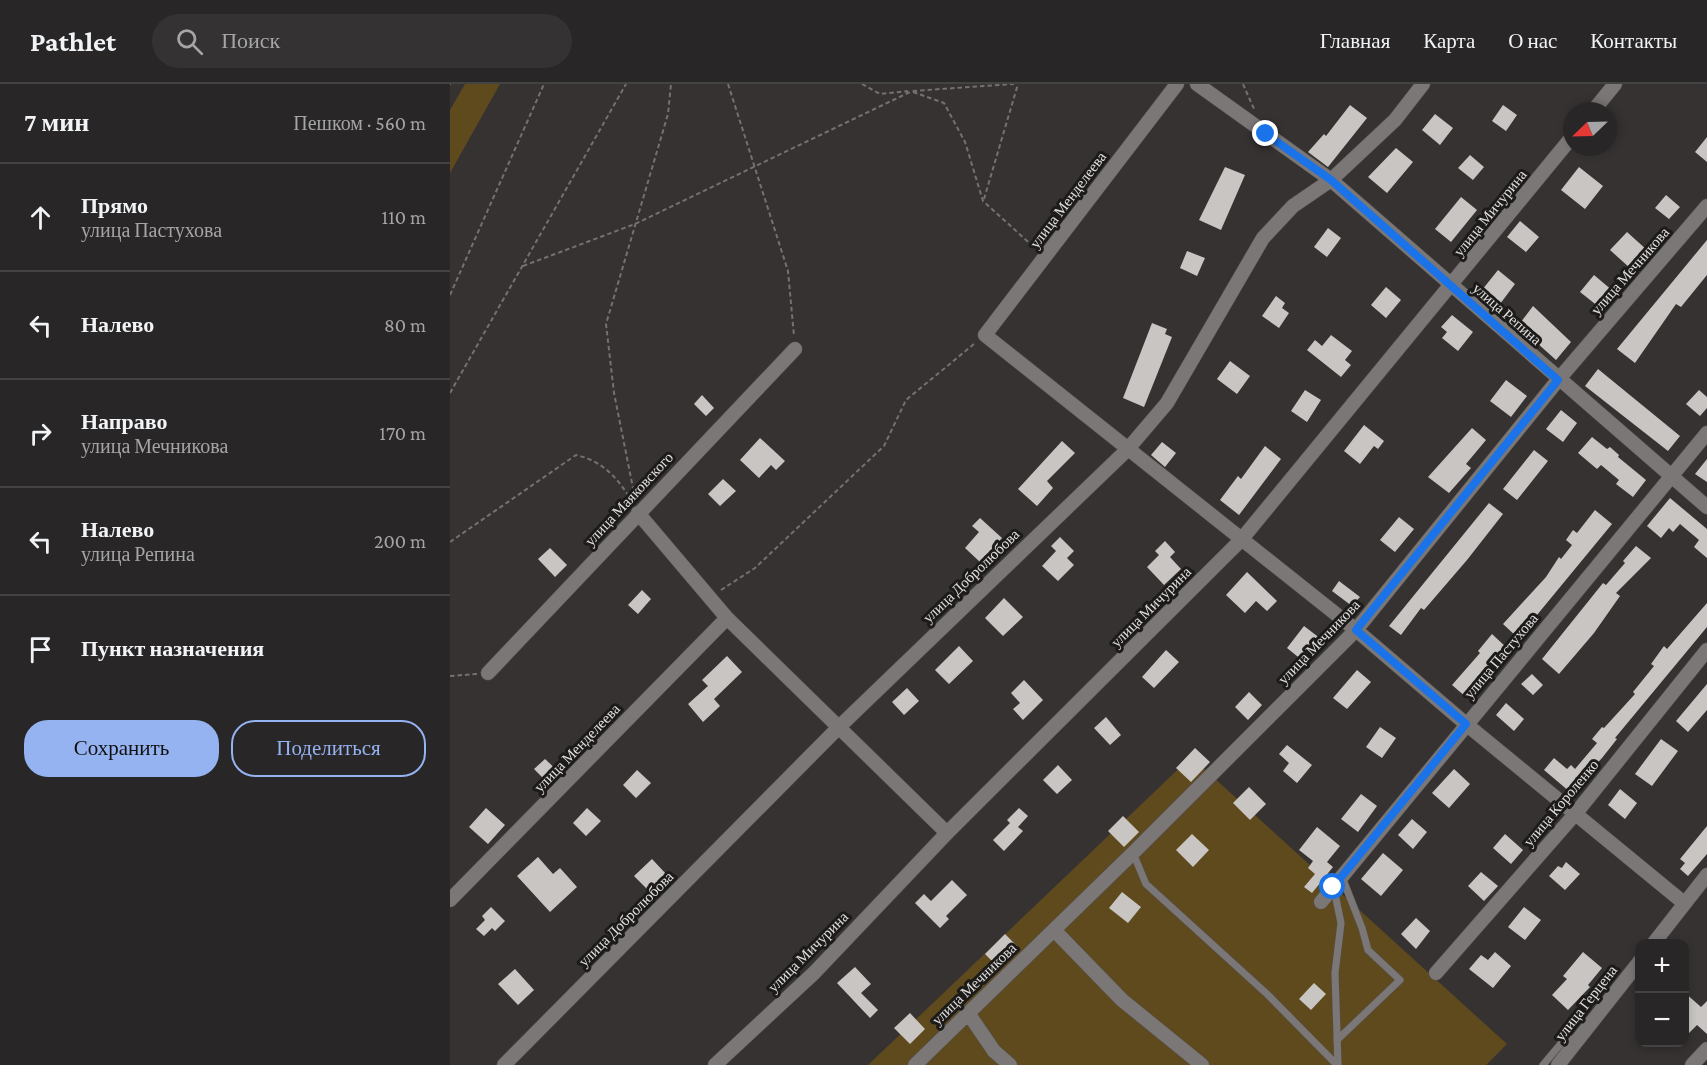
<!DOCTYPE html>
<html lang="ru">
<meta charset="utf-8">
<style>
body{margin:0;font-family:"Crimson Pro",serif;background:#343232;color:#f1f3f6}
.controls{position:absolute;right:18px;bottom:18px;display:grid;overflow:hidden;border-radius:12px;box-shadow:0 3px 9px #0003}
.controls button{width:54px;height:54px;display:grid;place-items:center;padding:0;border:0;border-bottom:2px solid #444343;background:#282626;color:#f1f3f6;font:30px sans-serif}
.compass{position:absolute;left:1113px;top:18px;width:54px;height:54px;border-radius:50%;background:#282626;box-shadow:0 3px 9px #0003;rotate:247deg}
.stop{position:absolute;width:18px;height:18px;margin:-14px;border:4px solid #1a73e8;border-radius:50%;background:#fff}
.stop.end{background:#1a73e8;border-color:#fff;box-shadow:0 2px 6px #0008}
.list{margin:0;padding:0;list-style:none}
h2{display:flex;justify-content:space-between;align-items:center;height:78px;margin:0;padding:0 24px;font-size:26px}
h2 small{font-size:20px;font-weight:400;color:#a5a5a7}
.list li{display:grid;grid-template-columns:39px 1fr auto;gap:18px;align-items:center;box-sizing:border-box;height:108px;padding:0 24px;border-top:2px solid #444343}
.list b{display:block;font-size:22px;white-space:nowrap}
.list p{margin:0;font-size:20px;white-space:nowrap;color:#a5a5a7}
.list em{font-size:20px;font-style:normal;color:#a5a5a7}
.actions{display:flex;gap:12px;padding:18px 24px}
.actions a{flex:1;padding:14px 0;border:2px solid #95b2f1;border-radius:24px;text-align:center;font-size:21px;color:#95b2f1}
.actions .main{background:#95b2f1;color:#111}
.icon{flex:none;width:33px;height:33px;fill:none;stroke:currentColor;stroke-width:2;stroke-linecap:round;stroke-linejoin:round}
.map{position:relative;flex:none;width:1257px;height:981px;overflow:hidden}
header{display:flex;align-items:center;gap:36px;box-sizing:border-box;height:84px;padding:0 30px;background:#282626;border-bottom:2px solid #444343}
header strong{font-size:28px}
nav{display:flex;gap:33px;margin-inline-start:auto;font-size:21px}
.search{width:420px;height:54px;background:#343232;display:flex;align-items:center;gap:15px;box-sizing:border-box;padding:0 21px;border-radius:33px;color:#a5a5a7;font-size:22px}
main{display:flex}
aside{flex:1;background:#282626}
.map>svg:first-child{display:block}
.green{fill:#5f4a1e}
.building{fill:#c9c5c3}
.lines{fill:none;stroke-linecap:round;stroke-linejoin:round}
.lane-casing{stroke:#545151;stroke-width:8}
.street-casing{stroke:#545151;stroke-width:15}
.path{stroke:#757171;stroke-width:2;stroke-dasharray:4.5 3;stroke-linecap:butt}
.lane{stroke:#7a7776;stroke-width:7}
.street{stroke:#7a7776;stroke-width:14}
.route{stroke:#1a73e8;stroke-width:8}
.labels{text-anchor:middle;stroke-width:6;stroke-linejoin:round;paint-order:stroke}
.street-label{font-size:15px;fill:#e2dfdf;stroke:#1c1b1a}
</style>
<header>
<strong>Pathlet</strong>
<div class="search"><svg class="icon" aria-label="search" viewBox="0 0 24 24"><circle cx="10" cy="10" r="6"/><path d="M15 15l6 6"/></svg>Поиск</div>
<nav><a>Главная</a><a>Карта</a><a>О нас</a><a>Контакты</a></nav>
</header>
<main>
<aside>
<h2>7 мин<small>Пешком · 560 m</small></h2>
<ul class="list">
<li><svg class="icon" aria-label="ahead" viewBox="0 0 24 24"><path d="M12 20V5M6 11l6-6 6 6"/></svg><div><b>Прямо</b><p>улица Пастухова</p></div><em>110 m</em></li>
<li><svg class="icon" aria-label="left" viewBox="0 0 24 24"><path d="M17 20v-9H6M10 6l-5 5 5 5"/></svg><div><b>Налево</b></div><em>80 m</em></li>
<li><svg class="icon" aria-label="right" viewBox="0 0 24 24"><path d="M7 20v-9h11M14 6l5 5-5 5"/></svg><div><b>Направо</b><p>улица Мечникова</p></div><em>170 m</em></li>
<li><svg class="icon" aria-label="left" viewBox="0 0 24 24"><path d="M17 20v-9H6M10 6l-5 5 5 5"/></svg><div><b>Налево</b><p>улица Репина</p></div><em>200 m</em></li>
<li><svg class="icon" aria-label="arrive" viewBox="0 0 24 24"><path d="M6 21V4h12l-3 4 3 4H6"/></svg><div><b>Пункт назначения</b></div></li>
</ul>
<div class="actions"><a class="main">Сохранить</a><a>Поделиться</a></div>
</aside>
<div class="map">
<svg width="1257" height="981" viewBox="0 0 1257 981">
<rect width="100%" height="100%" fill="#363232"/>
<path class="green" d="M 15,0 L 50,0 L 0,89 L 0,26 Z
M 741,673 L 1057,960 L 1036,981 L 418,981 Z"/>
<path class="building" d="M 900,21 L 917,34 L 878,83 L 858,68 L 874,50 L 876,52 Z
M 1053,21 L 1067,31 L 1056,47 L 1042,37 Z
M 985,30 L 1003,44 L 990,61 L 972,46 Z
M 1257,53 L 1257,78 L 1245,68 Z
M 946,64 L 963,78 L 937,109 L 918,93 Z
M 1020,71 L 1034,83 L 1023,96 L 1008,84 Z
M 775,83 L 795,91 L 771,146 L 749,136 Z
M 1129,83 L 1153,102 L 1135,125 L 1111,106 Z
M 1216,111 L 1230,123 L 1219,135 L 1205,124 Z
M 1011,113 L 1027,126 L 1001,158 L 985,145 Z
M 1070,137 L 1089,153 L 1076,168 L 1057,153 Z
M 878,144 L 891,154 L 877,173 L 864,163 Z
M 1177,148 L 1197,166 L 1181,185 L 1160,166 Z
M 1257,156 L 1257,191 L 1231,223 L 1226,220 L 1185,279 L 1167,265 Z
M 737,167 L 755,174 L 747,192 L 730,184 Z
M 1048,186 L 1065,200 L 1050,220 L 1032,206 Z
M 1144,191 L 1163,207 L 1149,223 L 1130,208 Z
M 936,203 L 951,216 L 936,234 L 921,221 Z
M 826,212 L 835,219 L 832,224 L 839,229 L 829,244 L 812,232 Z
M 1083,222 L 1121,258 L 1106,276 L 1068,242 Z
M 1002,231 L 1023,248 L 1008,267 L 992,254 L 997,248 L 991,243 Z
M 702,239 L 717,245 L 715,250 L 722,253 L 694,323 L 673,314 Z
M 881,251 L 902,267 L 895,276 L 901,281 L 891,293 L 857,266 L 865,256 L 872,262 Z
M 780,277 L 800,292 L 787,310 L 767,295 Z
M 1148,285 L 1230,352 L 1218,367 L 1135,302 Z
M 1056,296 L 1077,312 L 1061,333 L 1040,317 Z
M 855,306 L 871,316 L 857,338 L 841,327 Z
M 1249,306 L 1257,313 L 1257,324 L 1250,332 L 1236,320 Z
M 252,311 L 264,324 L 256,332 L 244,320 Z
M 1111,326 L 1127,339 L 1113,358 L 1096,345 Z
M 914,341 L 934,357 L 928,365 L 924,362 L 910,380 L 894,367 Z
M 1022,344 L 1036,356 L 1016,380 L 1021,384 L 999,409 L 978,393 Z
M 1142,353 L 1157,365 L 1160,363 L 1169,371 L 1168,373 L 1196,396 L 1183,413 L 1166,400 L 1169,396 L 1151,381 L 1147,385 L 1128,369 Z
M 310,354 L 335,377 L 326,386 L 321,381 L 309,394 L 290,376 Z
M 612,357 L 625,369 L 597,397 L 603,404 L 587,422 L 568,405 Z
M 712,358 L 726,369 L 715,383 L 701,371 Z
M 815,362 L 831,375 L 789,431 L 770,416 L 788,392 L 791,395 Z
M 1084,366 L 1098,377 L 1067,416 L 1053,405 Z
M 1257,375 L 1257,398 L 1245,390 Z
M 273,395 L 286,407 L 270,422 L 258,410 Z
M 1220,414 L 1257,445 L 1257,474 L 1244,463 L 1249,456 L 1230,440 L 1223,448 L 1219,444 L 1211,454 L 1197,442 Z
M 1039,419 L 1053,430 L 1017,476 L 974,526 L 971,524 L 951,551 L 939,542 Z
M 1145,426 L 1162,440 L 1068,554 L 1053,540 L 1096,493 L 1109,473 L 1111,475 L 1122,461 L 1116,456 L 1123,446 L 1127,449 Z
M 949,433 L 964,445 L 945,468 L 930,456 Z
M 530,434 L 552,454 L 530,478 L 515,464 L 529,448 L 522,442 Z
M 610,453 L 624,467 L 617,474 L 624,481 L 608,497 L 592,482 L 606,467 L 601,462 Z
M 715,457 L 725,468 L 720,473 L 731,485 L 714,501 L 697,483 L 709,471 L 705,467 Z
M 1186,462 L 1201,474 L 1166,509 L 1170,512 L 1144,549 L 1109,590 L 1092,575 L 1153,499 L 1156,501 L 1175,479 L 1173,477 Z
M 100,464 L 117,481 L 105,493 L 88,475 Z
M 797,488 L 827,517 L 817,527 L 806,517 L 795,529 L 776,511 Z
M 889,497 L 910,513 L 902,522 L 882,507 Z
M 192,506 L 201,515 L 188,530 L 178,521 Z
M 554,514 L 573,533 L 553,552 L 535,534 Z
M 1257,519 L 1257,543 L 1165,654 L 1167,655 L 1152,674 L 1120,708 L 1094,686 L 1104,674 L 1117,685 L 1121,681 L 1125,685 L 1147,659 L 1142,655 L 1152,643 L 1154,644 L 1185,610 L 1183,608 L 1204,582 L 1201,580 L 1214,562 L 1217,565 Z
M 854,542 L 871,555 L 853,577 L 837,564 Z
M 1042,550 L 1057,564 L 1016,613 L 1002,601 L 1030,569 L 1028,567 Z
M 509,562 L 523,577 L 499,600 L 485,586 Z
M 716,566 L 729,578 L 704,604 L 692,593 Z
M 277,572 L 292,588 L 264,615 L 270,622 L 253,638 L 238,620 L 258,602 L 252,596 Z
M 907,586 L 921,598 L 897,625 L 883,614 Z
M 1082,590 L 1093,601 L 1083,611 L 1071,600 Z
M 574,596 L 593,616 L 573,636 L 563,625 L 570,619 L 561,609 Z
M 1257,600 L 1257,626 L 1238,648 L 1226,637 Z
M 457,604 L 469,617 L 454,631 L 442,618 Z
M 799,608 L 812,621 L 798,636 L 785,623 Z
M 1056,619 L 1074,635 L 1064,647 L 1046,631 Z
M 656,633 L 671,651 L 660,661 L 644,644 Z
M 930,643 L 946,654 L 932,674 L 916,663 Z
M 1211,655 L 1228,667 L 1202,702 L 1185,690 Z
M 837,661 L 862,681 L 847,699 L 833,687 L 839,679 L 829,670 Z
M 745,664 L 760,678 L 741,698 L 726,684 Z
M 95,675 L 110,689 L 99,700 L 84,685 Z
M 608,681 L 622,696 L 607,710 L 593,696 Z
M 1004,685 L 1020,700 L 999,724 L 982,709 Z
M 187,686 L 201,699 L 186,714 L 173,701 Z
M 799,703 L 816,720 L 800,736 L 783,719 Z
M 1170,705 L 1187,719 L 1175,735 L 1158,721 Z
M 911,710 L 927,722 L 908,748 L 891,735 Z
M 36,724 L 55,741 L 38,760 L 19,743 Z
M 137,724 L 151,737 L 136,752 L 123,739 Z
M 569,724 L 578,732 L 568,743 L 573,747 L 554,767 L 543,756 L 560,739 L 557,736 Z
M 673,732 L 689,748 L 674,763 L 658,747 Z
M 962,735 L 977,748 L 963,765 L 948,751 Z
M 1257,742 L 1257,770 L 1238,792 L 1230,785 L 1235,779 L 1230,775 Z
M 867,743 L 890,762 L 877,778 L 883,783 L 862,809 L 854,803 L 865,790 L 858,784 L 863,777 L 849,766 Z
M 742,750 L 759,766 L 743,783 L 726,766 Z
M 1055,750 L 1073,766 L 1061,780 L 1043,764 Z
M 933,769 L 953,786 L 931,812 L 911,795 Z
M 88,773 L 103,790 L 110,784 L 127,803 L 100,828 L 67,792 Z
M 202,775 L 217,791 L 199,807 L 184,792 Z
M 1116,778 L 1130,790 L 1115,806 L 1099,792 L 1108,782 L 1112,784 Z
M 1031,788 L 1048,802 L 1034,817 L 1018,802 Z
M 502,796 L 517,811 L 496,832 L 499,835 L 490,844 L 465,819 L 474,810 L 481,817 Z
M 672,808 L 691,823 L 678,839 L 659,824 Z
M 41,823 L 55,837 L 45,847 L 42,844 L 34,852 L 26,845 L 35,836 L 32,832 Z
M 1074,823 L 1091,836 L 1075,856 L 1058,843 Z
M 966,834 L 980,847 L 966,865 L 951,850 Z
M 555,850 L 569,864 L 549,884 L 535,870 Z
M 1045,868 L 1061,882 L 1043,904 L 1019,885 L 1031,871 L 1038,876 Z
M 1133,868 L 1152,884 L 1138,901 L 1140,903 L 1118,926 L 1102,911 L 1117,895 L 1113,892 Z
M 405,883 L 421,900 L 411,909 L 428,926 L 420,934 L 387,899 Z
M 65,885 L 84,906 L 68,921 L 48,900 Z
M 864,899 L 876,910 L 861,926 L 849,915 Z
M 1234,908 L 1251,923 L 1257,917 L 1257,950 L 1247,941 L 1234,954 Z
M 460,929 L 475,945 L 460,960 L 444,944 Z"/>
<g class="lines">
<defs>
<path id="lane" d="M 683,769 L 696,800 L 817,910 L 887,981
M 884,805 L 891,839 L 885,889 L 888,981
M 887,956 L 950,896 L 918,866 L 912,844 L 892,793
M 1093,981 L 1114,956 L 1127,955"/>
<path id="street" d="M 727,0 L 535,251 L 906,546 L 1016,640 L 1234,819
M 747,0 L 881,96 L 1257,423
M 1143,27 L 1165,0
M 188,429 L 277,534 L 497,749
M 38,589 L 345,265
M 0,816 L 277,534
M 871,818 L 1257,349
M 604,846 L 672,916 L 752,981
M 1203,860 L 1257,791
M 986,889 L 1126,729 L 1257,566
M 518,929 L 544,967 L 560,981
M 54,981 L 389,643 L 677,366 L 717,319 L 813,154 L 843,122 L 881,96 L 945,36 L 973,0
M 265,981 L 364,889 L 497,749 L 791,456 L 1122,53
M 465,981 L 683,769 L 906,546 L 1108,296 L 1257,122
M 1108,981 L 1190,877
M 1242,981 L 1257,965"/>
</defs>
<use href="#lane" class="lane-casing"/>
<use href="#street" class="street-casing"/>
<path class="path" d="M 278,0 L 338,187 L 344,252
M 412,0 L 430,10 L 458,7
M 793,0 L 804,25
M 0,1 L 0,0
M 463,8 L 494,19 L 515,58 L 533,117 L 586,165
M 534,115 L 568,0
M 73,182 L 185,140 L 462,7 L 564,0
M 0,211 L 94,0
M 0,309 L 176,0
M 185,414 L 164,309 L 156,240 L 218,30 L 221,0
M 0,458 L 126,371 C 153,377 169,395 182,418
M 271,506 L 305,484 L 434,362 L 456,316 L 524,260
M 0,592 L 27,590"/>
<use href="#lane" class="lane"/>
<use href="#street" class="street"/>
</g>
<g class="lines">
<path class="route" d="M 816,50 L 881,96 L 1108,296 L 906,546 L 1016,640 L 883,803"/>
</g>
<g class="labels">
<g class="street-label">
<text transform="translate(618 116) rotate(-53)" y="5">улица Менделеева</text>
<text transform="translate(1040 129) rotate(-51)" y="5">улица Мичурина</text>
<text transform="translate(1180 187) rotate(-49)" y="5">улица Мечникова</text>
<text transform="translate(1057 230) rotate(41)" y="5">улица Репина</text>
<text transform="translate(179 415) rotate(-47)" y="5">улица Маяковского</text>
<text transform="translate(521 492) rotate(-44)" y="5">улица Добролюбова</text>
<text transform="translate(701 523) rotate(-45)" y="5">улица Мичурина</text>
<text transform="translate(869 558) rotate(-46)" y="5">улица Мечникова</text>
<text transform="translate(1051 572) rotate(-50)" y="5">улица Пастухова</text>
<text transform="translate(127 664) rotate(-46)" y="5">улица Менделеева</text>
<text transform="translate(1111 719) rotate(-50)" y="5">улица Короленко</text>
<text transform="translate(176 835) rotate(-45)" y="5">улица Добролюбова</text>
<text transform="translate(358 868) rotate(-45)" y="5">улица Мичурина</text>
<text transform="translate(524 900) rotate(-44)" y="5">улица Мечникова</text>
<text transform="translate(1136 919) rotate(-52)" y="5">улица Герцена</text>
</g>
</g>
</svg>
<div class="controls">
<button>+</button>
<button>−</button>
</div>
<svg class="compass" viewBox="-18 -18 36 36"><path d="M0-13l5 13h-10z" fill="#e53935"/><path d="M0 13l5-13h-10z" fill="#a5a5a7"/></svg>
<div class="stop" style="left:883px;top:803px"></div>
<div class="stop end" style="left:816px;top:50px"></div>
</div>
</main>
